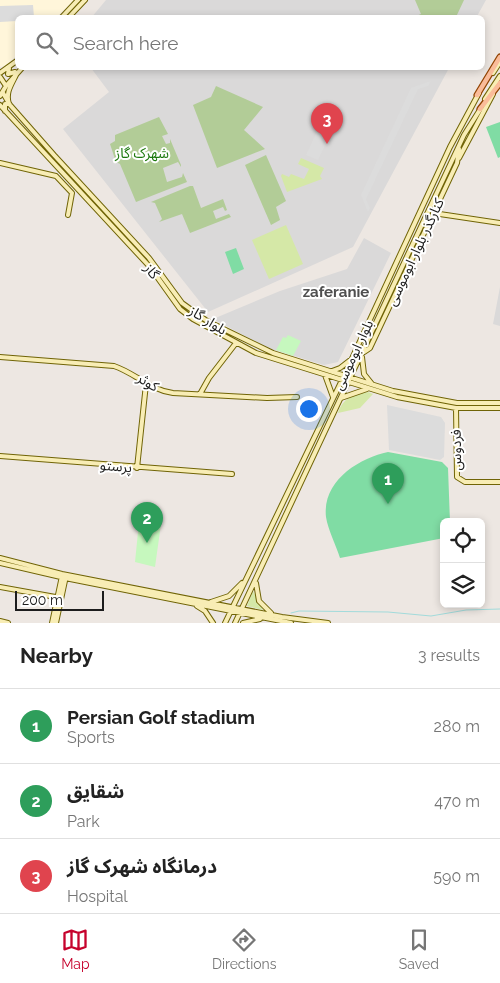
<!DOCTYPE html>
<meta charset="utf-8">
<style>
body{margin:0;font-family:Raleway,"Noto Sans Arabic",sans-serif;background:#f6f6f6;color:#222}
.controls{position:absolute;right:15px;bottom:15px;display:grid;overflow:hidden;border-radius:8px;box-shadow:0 2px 8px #0003}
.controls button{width:45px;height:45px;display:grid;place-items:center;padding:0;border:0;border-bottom:1px solid #e0e0e0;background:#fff;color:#222;font:25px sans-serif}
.scale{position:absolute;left:15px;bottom:12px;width:89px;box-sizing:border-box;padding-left:5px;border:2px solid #1c1c1c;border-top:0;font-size:14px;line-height:18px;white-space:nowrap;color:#1c1c1c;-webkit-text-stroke:4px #fff;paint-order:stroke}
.you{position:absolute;left:308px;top:408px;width:18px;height:18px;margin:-12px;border:4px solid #fff;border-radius:50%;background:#1a73e8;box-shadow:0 0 0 8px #1a73e833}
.badge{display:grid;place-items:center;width:32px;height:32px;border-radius:50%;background:#c6032d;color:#fff;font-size:16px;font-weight:700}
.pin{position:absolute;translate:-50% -41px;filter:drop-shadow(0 1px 2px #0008)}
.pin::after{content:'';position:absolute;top:26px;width:18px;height:15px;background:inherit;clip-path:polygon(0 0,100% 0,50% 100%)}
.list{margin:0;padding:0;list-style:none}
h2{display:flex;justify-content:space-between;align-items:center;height:65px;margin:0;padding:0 20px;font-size:21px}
h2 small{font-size:16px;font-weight:400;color:#767676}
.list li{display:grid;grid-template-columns:32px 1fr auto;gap:15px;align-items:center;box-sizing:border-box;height:75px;padding:0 20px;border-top:1px solid #e0e0e0}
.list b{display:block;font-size:19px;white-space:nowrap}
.list p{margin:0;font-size:16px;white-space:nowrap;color:#767676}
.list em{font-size:16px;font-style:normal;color:#767676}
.icon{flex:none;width:28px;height:28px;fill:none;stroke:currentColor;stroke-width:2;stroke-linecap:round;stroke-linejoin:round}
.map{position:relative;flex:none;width:500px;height:623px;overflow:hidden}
.search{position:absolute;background:#fff;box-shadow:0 2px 8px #0003;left:15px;right:15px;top:15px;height:55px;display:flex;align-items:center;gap:12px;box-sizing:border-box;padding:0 18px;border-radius:8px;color:#767676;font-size:19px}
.sheet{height:290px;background:#fff}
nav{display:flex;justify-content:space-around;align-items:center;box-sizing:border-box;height:70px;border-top:1px solid #e0e0e0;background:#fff;font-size:14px;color:#767676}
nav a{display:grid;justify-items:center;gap:2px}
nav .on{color:#c6032d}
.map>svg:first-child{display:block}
.residential{fill:#dad9d9}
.education{fill:#fff6da}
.grass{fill:#d5e8a7}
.forest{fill:#b2cc97}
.park{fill:#c6f8be}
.pitch{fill:#80dca4}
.parking{fill:#dcdcdc}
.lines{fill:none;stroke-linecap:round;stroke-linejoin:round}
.stream{stroke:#a2dbdb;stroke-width:1}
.secondary-casing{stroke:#706406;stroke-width:6}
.primary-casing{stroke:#924302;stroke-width:7}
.secondary{stroke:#f8edb5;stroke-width:4}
.primary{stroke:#fabc9a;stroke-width:4.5}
.labels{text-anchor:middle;stroke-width:4;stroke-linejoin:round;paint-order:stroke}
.park-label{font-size:14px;fill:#1b780c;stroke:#fff}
.street-label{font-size:14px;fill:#1c1c1c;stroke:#fff}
.neighbourhood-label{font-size:15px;font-weight:bold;fill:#4f4f4f;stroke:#fff}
</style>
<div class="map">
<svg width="500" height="623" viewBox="0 0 500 623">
<rect width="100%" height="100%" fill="#ede7e2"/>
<path class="residential" d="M 106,0 L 486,0 L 476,18 L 91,18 Z
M 91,68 L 449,68 L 353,247 L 208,312 L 63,129 L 109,92 Z
M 364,238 L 391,253 L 338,362 L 324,365 L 268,348 L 213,319 L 280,291 L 347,269 Z
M 500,287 L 500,326 L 493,324 Z"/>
<path class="education" d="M 0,0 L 74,0 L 57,17 L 18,18 L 17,55 L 6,66 L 0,67 Z"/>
<path class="grass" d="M 301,158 L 324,168 L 320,176 L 322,179 L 287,192 L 281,176 L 282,174 L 289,177 L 291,174 L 304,179 L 309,169 L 298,164 Z
M 286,225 L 303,264 L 269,279 L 252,240 Z
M 368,392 L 373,394 L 360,408 L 338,413 C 343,398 353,394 368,392 Z
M 253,591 L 263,610 L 247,606 Z"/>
<path class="forest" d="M 415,0 L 464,0 L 456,17 L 414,17 L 421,14 Z
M 216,86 L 263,107 L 244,130 L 265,149 L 217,168 L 193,105 L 211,97 Z
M 159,117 L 168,134 L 162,136 L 166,144 L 170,143 L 170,139 L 181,165 L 181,167 L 178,162 L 163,168 L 167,182 L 182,177 L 183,173 L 187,182 L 136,202 L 120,164 L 116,162 L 110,144 L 115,141 L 115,135 Z
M 266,155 L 286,201 L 276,207 L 280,220 L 271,225 L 245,165 Z
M 190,186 L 193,186 L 201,208 L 223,199 L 227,210 L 225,211 L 223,207 L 213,211 L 216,219 L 229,214 L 231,217 L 190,233 L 182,214 L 159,222 L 162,219 L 155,203 L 151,202 Z"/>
<path class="park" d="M 288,335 L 301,341 L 293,356 L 276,350 L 283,337 L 286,338 Z
M 139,522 L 161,524 L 155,567 L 135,562 Z"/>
<path class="pitch" d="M 500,122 L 500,157 L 498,158 L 486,127 Z
M 236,248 L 244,269 L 233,274 L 225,252 Z
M 388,452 L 442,462 L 448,468 L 450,522 L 444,522 L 444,538 L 340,558 C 336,545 328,530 326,517 C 322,481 359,458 388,452 Z"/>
<path class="parking" d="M 33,5 L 34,17 L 18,18 L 17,21 L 0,22 L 0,6 Z
M 431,81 L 428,86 L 418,89 L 366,199 L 370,208 L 368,212 L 361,195 L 411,88 Z
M 318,129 L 330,135 L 318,160 L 306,155 Z
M 387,405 L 441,417 L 445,423 L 444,457 L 440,460 L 389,450 Z"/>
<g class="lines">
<path class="stream" d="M 291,613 L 299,611 L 388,612 L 431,616 L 466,610 L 500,609"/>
<defs>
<path id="secondary" d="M 61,18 L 78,0
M 68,18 L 85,0
M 9,68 L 8,74 L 15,72
M 0,73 L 18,60
M 493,73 L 500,62
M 0,77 L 6,86 L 0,96
M 6,86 L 22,68
M 3,93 L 10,105 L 54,155 L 149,258 L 182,303 L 207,321 L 273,353 L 393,391 L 457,403 L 500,403
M 485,99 L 500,76
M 0,105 L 150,267 L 180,309 L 193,319 L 256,353 L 397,397 L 456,408 L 500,408
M 5,111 L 5,104 L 9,104 C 5,92 12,84 17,73
M 459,158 L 493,94
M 0,163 L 56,176 L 72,193 L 68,215
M 433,213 L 500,223
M 364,352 L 370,348 L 457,163 L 459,149
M 0,357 L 114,366 C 135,373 150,390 173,393 L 267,398 L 297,397
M 362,357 L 364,374 L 372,384
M 332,371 L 340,368 L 349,361
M 325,375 L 333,397
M 200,394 L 209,378 L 236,343
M 341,398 L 367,389
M 456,408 L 457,477 L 465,482 L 500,482
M 0,456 L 232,474
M 137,468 L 146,384
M 0,558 L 62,574 L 282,617 L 328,623
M 0,563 L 65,578 L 291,623
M 256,583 L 259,601 L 271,613
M 0,587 L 61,598
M 211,602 L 229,596 L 242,583
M 197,606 L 205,611 L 213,623
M 0,621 L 8,623
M 52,623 L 62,576
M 56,623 L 66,576
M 225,623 L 342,380 L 450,147 L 479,93
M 235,623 L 464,135 L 481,108
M 243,623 L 260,619"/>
<path id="primary" d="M 477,95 L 500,57
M 480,109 L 500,83"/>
</defs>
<use href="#secondary" class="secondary-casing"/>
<use href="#primary" class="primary-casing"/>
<use href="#secondary" class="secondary"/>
<use href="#primary" class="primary"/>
</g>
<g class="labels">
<g class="park-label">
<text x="142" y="158">شهرک گاز</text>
</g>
<g class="street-label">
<text transform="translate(415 252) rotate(-65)" y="5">کنارگذر بلوار ابوموسی</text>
<text transform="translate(152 271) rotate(52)" y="5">گاز</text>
<text transform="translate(208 320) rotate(32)" y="5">بلوار گاز</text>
<text transform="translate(353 355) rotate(-65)" y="5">بلوار ابوموسی</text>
<text transform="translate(148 382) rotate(31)" y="5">کوثر</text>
<text transform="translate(456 450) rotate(-91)" y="5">فردوس</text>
<text transform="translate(116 466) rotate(5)" y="5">پرستو</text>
</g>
<g class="neighbourhood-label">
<text x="336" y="297">zaferanie</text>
</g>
</g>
</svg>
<div class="controls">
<button><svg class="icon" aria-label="locate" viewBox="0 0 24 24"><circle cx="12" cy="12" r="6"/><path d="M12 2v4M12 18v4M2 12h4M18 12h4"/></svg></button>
<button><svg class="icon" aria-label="layers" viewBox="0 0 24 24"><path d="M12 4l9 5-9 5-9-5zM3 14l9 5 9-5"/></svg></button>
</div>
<div class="scale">200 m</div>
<div class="you"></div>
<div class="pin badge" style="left:388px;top:504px;background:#2e9e5b">1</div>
<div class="pin badge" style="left:147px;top:543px;background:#2e9e5b">2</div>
<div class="pin badge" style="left:327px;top:144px;background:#e0444e">3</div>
<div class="search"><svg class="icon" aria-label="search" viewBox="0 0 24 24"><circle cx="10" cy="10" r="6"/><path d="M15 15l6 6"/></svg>Search here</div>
</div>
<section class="sheet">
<h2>Nearby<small>3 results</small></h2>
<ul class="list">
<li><span class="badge" style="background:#2e9e5b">1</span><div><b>Persian Golf stadium</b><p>Sports</p></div><em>280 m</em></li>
<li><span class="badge" style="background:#2e9e5b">2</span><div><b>شقایق</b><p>Park</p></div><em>470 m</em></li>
<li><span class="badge" style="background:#e0444e">3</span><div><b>درمانگاه شهرک گاز</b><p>Hospital</p></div><em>590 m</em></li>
</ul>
</section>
<nav>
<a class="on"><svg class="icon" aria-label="map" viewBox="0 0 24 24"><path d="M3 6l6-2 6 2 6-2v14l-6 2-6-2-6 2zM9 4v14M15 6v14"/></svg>Map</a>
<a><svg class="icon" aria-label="directions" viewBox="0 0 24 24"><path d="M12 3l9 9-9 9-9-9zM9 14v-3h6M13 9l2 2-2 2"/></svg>Directions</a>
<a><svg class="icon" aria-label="saved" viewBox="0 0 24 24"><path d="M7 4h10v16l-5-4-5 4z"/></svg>Saved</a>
</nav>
